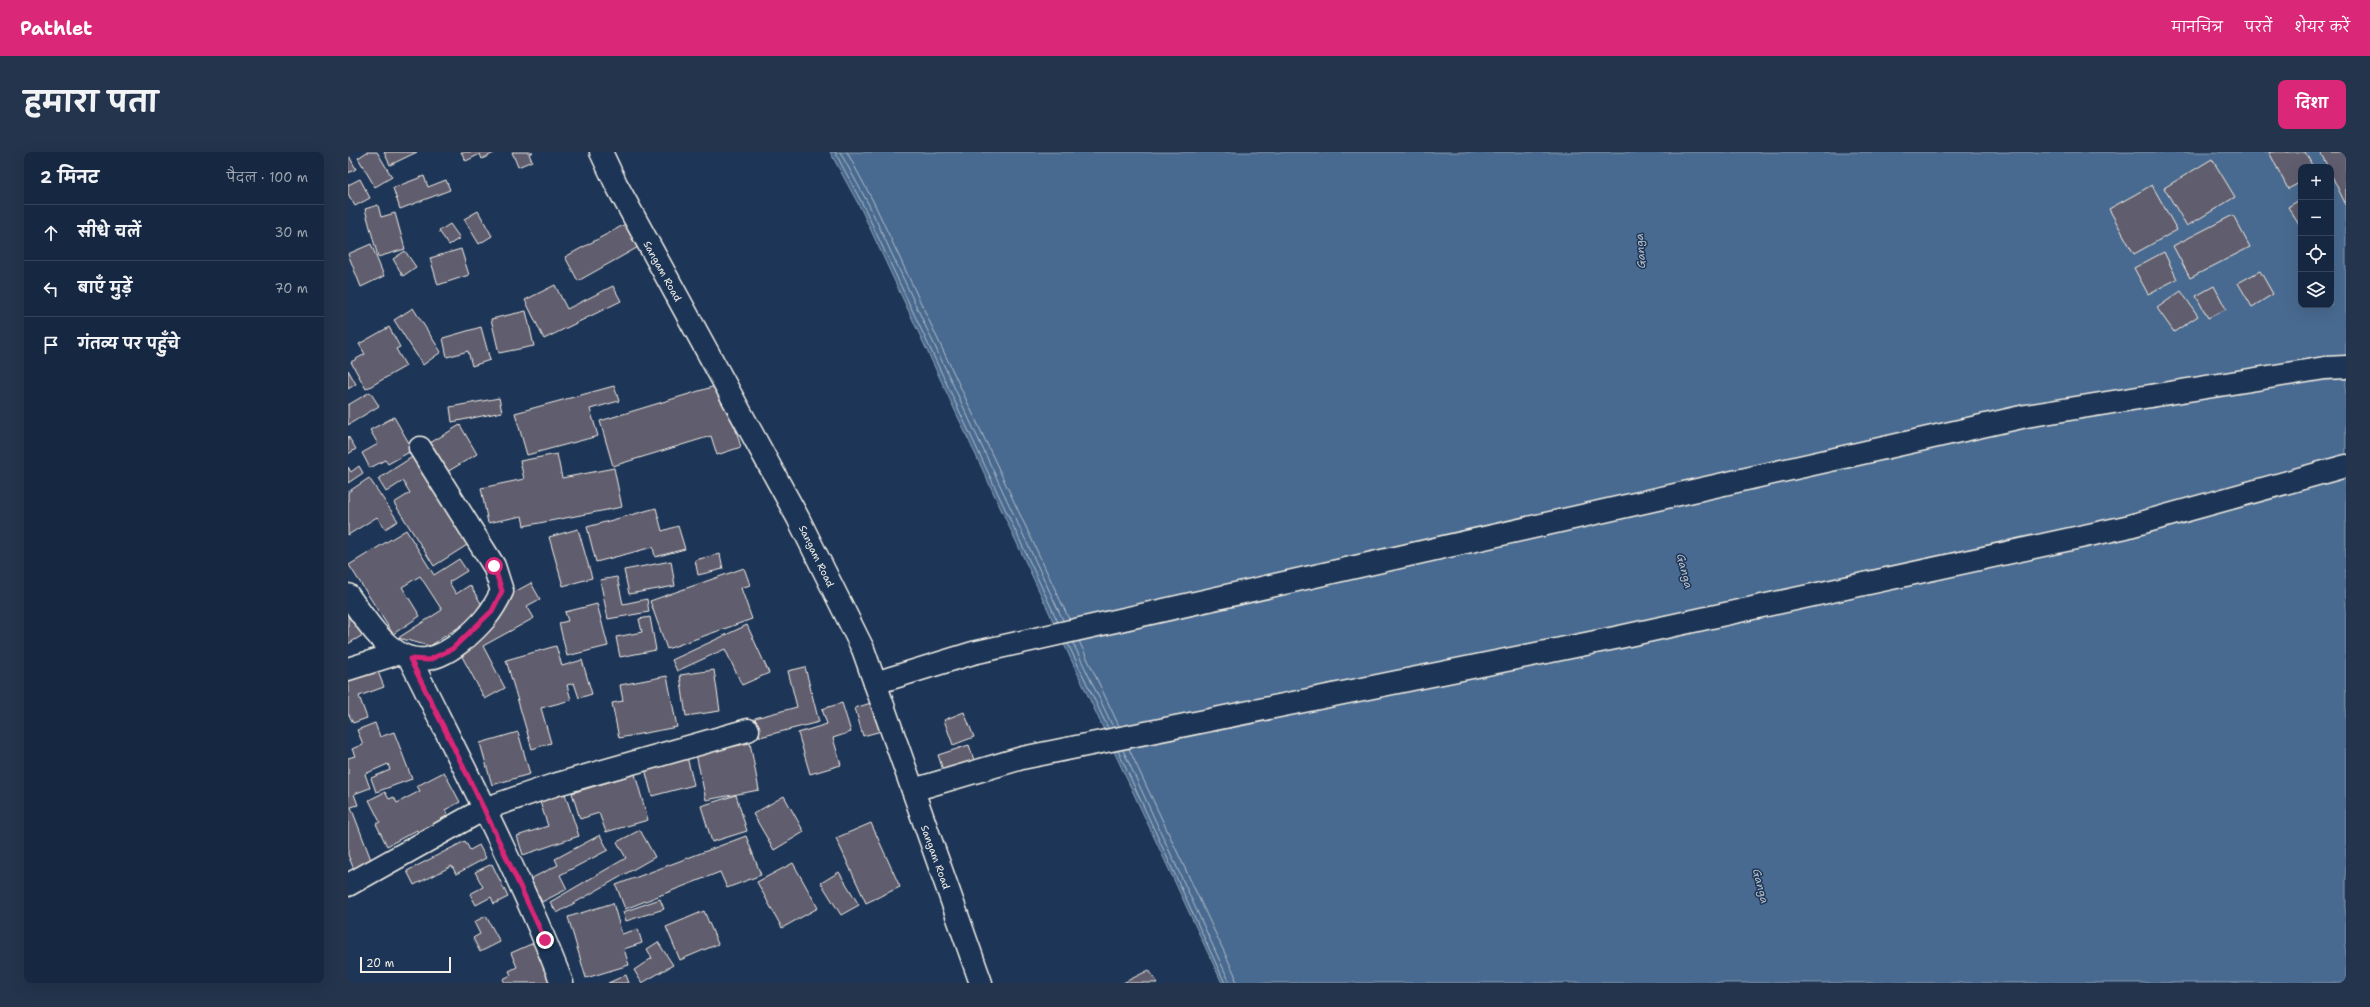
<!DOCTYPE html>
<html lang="hi">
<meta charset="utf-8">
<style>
body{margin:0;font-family:"Shantell Sans","Playpen Sans Deva",sans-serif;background:#23344c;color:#f1f3f6}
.controls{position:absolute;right:12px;top:12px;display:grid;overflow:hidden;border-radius:8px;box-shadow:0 4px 16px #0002}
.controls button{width:36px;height:36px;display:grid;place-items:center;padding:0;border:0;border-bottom:1px solid #35445a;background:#162841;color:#f1f3f6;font:20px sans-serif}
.scale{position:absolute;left:12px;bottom:10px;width:91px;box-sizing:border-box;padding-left:4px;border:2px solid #f4f1e8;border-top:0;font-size:11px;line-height:14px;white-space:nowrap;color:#f4f1e8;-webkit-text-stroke:3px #1d3557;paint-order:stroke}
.stop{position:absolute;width:12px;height:12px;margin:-9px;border:3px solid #db2777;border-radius:50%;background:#fff}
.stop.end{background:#db2777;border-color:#fff;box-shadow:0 1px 4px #0008}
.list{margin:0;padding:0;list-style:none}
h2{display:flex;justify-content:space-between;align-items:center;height:52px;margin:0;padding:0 16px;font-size:17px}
h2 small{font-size:13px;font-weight:400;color:#9ea6b1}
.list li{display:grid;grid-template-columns:26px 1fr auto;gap:12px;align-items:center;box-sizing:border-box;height:56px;padding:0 16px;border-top:1px solid #35445a}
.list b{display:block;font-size:15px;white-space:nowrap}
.list em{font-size:13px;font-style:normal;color:#9ea6b1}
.icon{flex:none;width:22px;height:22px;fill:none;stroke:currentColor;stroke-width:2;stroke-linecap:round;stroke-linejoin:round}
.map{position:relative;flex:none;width:1998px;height:831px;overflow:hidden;border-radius:8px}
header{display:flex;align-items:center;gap:24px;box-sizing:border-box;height:56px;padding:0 20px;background:#db2777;color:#fff}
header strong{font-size:19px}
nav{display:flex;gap:22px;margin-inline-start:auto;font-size:14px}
.intro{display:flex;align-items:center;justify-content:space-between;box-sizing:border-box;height:96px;padding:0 24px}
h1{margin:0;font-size:28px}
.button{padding:10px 18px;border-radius:8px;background:#db2777;color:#fff;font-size:14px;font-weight:700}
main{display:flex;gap:24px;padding:0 24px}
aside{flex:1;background:#162841;border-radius:8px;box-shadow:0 4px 16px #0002}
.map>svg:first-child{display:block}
.water{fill:#4a6b90;stroke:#8ea1b3;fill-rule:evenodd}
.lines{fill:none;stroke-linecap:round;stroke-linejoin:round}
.shore{stroke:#b0bbc5;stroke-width:1}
.building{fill:#615d6e;stroke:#f4f1e8}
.minor-casing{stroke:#f4f1e8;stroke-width:25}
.tertiary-casing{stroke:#f4f1e8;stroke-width:25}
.secondary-casing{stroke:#f4f1e8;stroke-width:25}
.minor{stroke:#1d3557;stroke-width:22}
.tertiary{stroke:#1d3557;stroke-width:22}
.secondary{stroke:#1d3557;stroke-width:22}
.route{stroke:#db2777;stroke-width:5}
.labels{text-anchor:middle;stroke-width:3;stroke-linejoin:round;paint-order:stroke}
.street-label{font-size:10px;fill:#f4f1e8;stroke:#1d3557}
.water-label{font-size:11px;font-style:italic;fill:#b8c2c9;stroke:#1d3557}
</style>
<header>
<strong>Pathlet</strong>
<nav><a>मानचित्र</a><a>परतें</a><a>शेयर करें</a></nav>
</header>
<div class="intro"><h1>हमारा पता</h1><a class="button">दिशा</a></div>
<main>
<aside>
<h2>2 मिनट<small>पैदल · 100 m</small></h2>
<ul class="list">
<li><svg class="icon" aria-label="ahead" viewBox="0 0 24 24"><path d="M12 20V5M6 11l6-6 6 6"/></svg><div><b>सीधे चलें</b></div><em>30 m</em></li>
<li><svg class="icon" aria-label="left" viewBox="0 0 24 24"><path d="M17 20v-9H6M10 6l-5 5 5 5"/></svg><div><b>बाएँ मुड़ें</b></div><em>70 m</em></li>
<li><svg class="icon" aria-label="arrive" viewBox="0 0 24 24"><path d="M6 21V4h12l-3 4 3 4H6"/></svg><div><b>गंतव्य पर पहुँचे</b></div></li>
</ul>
</aside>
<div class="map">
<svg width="1998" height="831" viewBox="0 0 1998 831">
<rect width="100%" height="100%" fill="#1d3557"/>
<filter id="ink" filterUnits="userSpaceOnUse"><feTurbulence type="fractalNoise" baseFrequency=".025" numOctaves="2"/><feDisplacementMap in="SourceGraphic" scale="8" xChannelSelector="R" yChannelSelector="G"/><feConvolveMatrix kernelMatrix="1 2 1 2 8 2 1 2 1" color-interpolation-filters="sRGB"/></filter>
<g filter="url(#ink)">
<path class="water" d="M 482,0 L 1998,0 L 1998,831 L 874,831 L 513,57 ZM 1953,15 L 1983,15 L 1983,153 L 1953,153 Z"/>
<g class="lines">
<path class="shore" d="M 487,0 L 516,55 L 710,470
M 492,0 L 521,53 L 715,468
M 499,0 L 526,51 L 721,467
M 731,489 L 771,574
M 725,491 L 765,575
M 720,492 L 760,576
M 781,597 L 887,823 L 888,831
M 775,598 L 882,831
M 770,599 L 877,831"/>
</g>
<path class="building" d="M 19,0 L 29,0 L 44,25 L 27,35 L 10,6 Z
M 36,0 L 69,0 L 42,13 Z
M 113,0 L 148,0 L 134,7 L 132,2 L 118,9 Z
M 164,0 L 185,0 L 181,2 L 184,9 L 170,15 Z
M 1921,0 L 1957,0 L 1965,15 L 1953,15 L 1953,30 L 1940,37 Z
M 1972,0 L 1998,0 L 1998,53 L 1983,22 L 1983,15 L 1980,15 Z
M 0,2 L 8,17 L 0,21 Z
M 1864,7 L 1887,45 L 1839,74 L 1816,36 Z
M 76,24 L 80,35 L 98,28 L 102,38 L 52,57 L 45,36 Z
M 12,27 L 22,46 L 7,54 L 0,42 L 0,33 Z
M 1804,33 L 1829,78 L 1786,102 L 1761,57 Z
M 1953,47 L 1953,76 L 1940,55 Z
M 30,53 L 33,65 L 47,61 L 57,97 L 30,105 L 17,57 Z
M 130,59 L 144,84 L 131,92 L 116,67 Z
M 1885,63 L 1902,95 L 1842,126 L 1825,94 Z
M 281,70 L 294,93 L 230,129 L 217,105 Z
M 102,72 L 112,86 L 101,93 L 91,79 Z
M 23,92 L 36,124 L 13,135 L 0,102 Z
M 113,97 L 121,123 L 90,133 L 82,106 Z
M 57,99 L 68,115 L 55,124 L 45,107 Z
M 1816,100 L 1829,127 L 1800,142 L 1786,116 Z
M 1912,119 L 1925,142 L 1904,155 L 1890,131 Z
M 207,133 L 219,157 L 265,134 L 273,149 L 196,187 L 177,148 Z
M 1866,134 L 1878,157 L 1860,166 L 1848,144 Z
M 1833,139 L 1850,164 L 1826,180 L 1809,156 Z
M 65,156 L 93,200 L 75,213 L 46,168 Z
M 178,159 L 186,194 L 151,201 L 143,167 Z
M 41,175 L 52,195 L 48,197 L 58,214 L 18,237 L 3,210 L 17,202 L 11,192 Z
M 133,175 L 142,208 L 124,214 L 120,199 L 99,205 L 95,186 Z
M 0,218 L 8,232 L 0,237 Z
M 374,232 L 393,295 L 369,303 L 363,284 L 265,314 L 252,269 Z
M 266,234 L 271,249 L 242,257 L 250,284 L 179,303 L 167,261 Z
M 22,240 L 31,254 L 0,273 L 0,253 Z
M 151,246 L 154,260 L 104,270 L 102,255 Z
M 46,265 L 65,298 L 40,312 L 37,308 L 22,316 L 14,301 L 30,292 L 22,278 Z
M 112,273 L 129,302 L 94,323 L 77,294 Z
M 0,284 L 8,297 L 0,302 Z
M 72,300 L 127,388 L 86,414 L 46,351 L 62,341 L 55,329 L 38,340 L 30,327 Z
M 209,302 L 214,326 L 266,316 L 274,355 L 176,374 L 174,364 L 140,371 L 133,336 L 176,327 L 172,309 Z
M 11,314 L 15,321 L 0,331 L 0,315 L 3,320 Z
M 21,326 L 50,369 L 37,377 L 29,365 L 0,383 L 0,340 Z
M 308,356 L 314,379 L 330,374 L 337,397 L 307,405 L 305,395 L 248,410 L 239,375 Z
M 230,377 L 244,426 L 215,434 L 201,385 Z
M 58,378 L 86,423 L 111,407 L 119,419 L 101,430 L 108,442 L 122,433 L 137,458 L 82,494 L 50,486 L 94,458 L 72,424 L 54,435 L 72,464 L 45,482 L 1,413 Z
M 372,402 L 375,417 L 350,423 L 347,408 Z
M 323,409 L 327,434 L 281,442 L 276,418 Z
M 396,416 L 402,433 L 393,436 L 404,467 L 319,497 L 302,449 Z
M 269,425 L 275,452 L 299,447 L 301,460 L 260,467 L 252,428 Z
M 183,431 L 192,447 L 179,454 L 186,466 L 135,494 L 157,536 L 137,547 L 110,497 L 161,443 Z
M 249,452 L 260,494 L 219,504 L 211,471 L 220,469 L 217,460 Z
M 0,457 L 15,483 L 0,492 Z
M 302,465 L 308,498 L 272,505 L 268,485 L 294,480 L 291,467 Z
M 399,473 L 421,521 L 394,533 L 377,497 L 329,519 L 324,508 Z
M 208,494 L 214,514 L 234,508 L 244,542 L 231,546 L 226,531 L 219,533 L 223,548 L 193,556 L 203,591 L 184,597 L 158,508 Z
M 457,515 L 471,570 L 412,585 L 407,566 L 449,555 L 440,519 Z
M 29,517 L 36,535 L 11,544 L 19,566 L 5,571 L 0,561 L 0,529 Z
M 366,518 L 372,559 L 338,564 L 332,523 Z
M 319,524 L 329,575 L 271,586 L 264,551 L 275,549 L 272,533 Z
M 529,549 L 537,578 L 515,584 L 507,556 Z
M 494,551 L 503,580 L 485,586 L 493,613 L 462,622 L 450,581 L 479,572 L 474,557 Z
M 616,560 L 626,585 L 605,593 L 596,568 Z
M 27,571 L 32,585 L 46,580 L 64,627 L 28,640 L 23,626 L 42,618 L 40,612 L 17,622 L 22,636 L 6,642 L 10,653 L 3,655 L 25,713 L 7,720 L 0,703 L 0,606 L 7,604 L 4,597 L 15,592 L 9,578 Z
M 170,580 L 182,622 L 144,633 L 132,591 Z
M 402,591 L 411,638 L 358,648 L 348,602 Z
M 621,593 L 627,611 L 596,621 L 590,603 Z
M 338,601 L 346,633 L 304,644 L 296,613 Z
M 96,620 L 112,650 L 97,658 L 101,665 L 73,685 L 69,678 L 39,694 L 28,672 L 32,670 L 21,648 L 37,640 L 41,647 L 46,645 L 49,651 L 72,639 L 69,634 Z
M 287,622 L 300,668 L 258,680 L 251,661 L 232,667 L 224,641 Z
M 215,636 L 231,684 L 175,703 L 169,684 L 200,674 L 190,644 Z
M 388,643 L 399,679 L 364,690 L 353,654 Z
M 436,644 L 456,680 L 426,698 L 405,662 Z
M 523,671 L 552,735 L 518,751 L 488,686 Z
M 292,678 L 307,705 L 209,761 L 202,750 L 278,706 L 269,690 Z
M 252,683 L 260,698 L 212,723 L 219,737 L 194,750 L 182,727 L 210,713 L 207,707 Z
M 398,684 L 413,723 L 379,736 L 372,720 L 277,757 L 268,733 Z
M 117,689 L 122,698 L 131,693 L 138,706 L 108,722 L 104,714 L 66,733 L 59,719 Z
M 445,711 L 470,756 L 434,776 L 409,730 Z
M 144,712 L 160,745 L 146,752 L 143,745 L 128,753 L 122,742 L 135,735 L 127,720 Z
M 491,720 L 511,753 L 493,763 L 473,731 Z
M 312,747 L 316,757 L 278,769 L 275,760 Z
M 265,751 L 274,782 L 290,777 L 294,791 L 276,797 L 281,813 L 238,826 L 220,765 Z
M 356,759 L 370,792 L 332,808 L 318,775 Z
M 138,764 L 152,790 L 132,800 L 125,786 L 132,782 L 126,770 Z
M 199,785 L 219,831 L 157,831 L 155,827 L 163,823 L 161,819 L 169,815 L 163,801 Z
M 310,790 L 325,813 L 294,831 L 286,818 L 304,806 L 299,797 Z
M 801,818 L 809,831 L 775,831 Z
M 278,823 L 281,831 L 260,831 Z"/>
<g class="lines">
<defs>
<path id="minor" d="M 0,443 C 31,487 59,534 114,489 C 132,474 144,461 154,439 L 146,414 L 72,296
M 62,507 C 115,614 171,720 214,831
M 0,517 L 51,501
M 0,733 L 136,657 L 206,633 L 400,578"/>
<path id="tertiary" d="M 527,531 L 625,501 L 1678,264 L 1977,216 L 1998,215
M 565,638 L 674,606 L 1267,486 L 1778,375 L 1998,314"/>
<path id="secondary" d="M 253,0 L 268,32 L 450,366 L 515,497 L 633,831"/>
</defs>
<use href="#minor" class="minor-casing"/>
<use href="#tertiary" class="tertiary-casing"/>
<use href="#secondary" class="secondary-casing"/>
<use href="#minor" class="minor"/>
<use href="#tertiary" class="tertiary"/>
<use href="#secondary" class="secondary"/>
</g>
</g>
<g class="lines" filter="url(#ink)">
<path class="route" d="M 146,414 L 154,439 L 144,459 L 104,497 L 81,508 L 62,507 L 136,657 L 197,788"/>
</g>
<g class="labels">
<g class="street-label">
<text transform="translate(315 119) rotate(61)" y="4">Sangam Road</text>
<text transform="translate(469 404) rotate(64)" y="4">Sangam Road</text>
<text transform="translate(588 705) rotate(70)" y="4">Sangam Road</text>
</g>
<g class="water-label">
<text transform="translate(1292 99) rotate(-94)" y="4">Ganga</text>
<text transform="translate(1337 419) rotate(76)" y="4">Ganga</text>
<text transform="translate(1413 734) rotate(76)" y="4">Ganga</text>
</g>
</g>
</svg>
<div class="controls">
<button>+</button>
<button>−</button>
<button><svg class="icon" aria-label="locate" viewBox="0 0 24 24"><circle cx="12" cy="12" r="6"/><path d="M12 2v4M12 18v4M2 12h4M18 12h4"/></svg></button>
<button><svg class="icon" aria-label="layers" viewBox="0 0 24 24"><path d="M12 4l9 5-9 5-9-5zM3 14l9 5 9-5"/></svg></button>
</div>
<div class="scale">20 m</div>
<div class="stop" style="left:146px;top:414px"></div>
<div class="stop end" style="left:197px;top:788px"></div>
</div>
</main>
